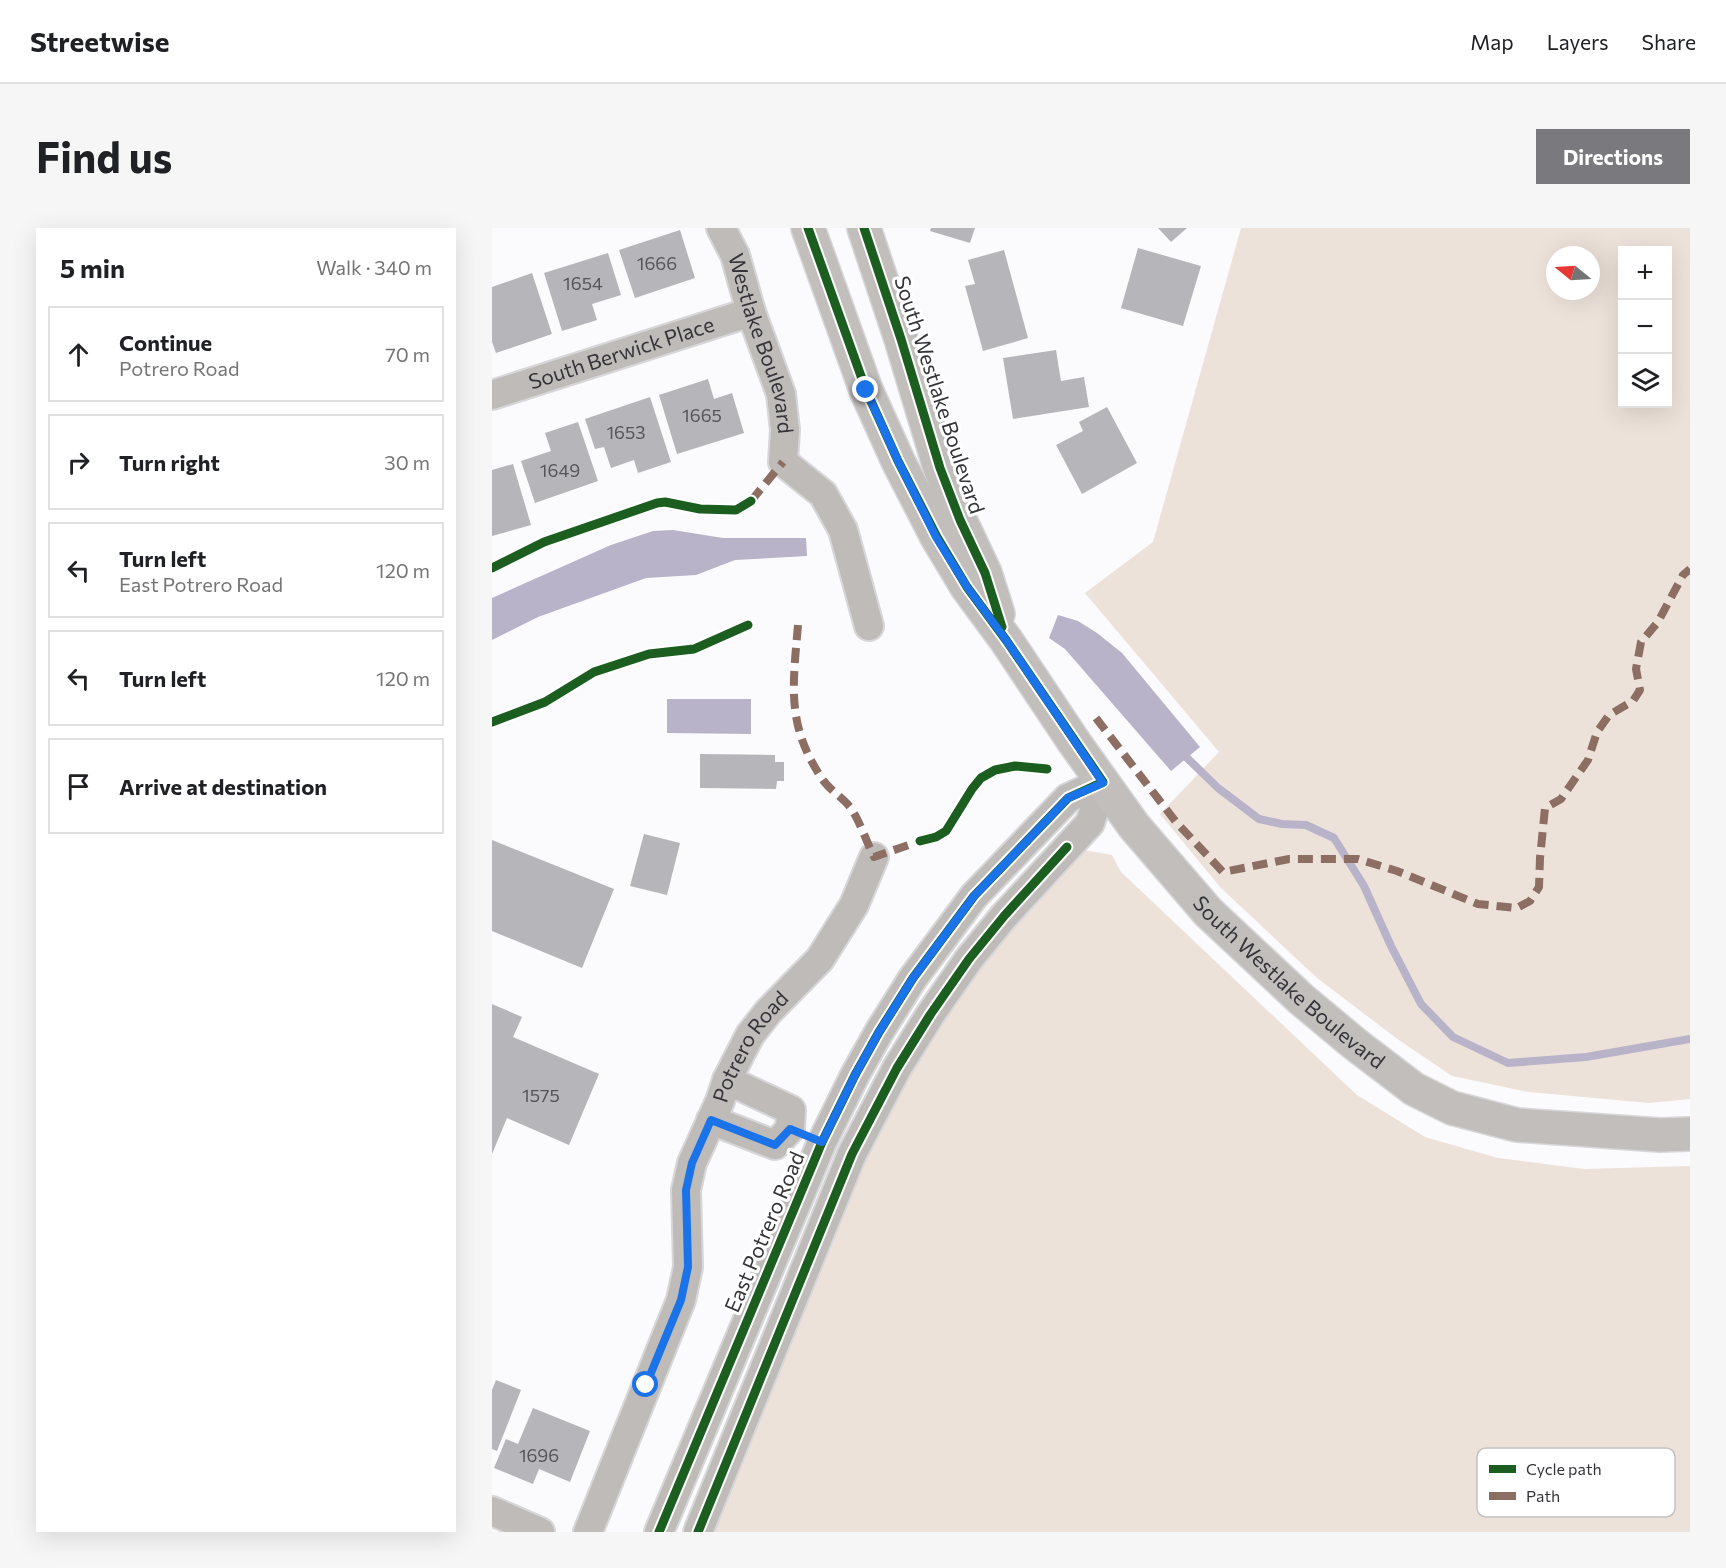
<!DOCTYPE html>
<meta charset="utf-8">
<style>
body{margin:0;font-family:Commissioner,sans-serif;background:#f6f6f6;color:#202124}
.controls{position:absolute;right:18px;top:18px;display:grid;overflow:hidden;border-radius:0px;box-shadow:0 6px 24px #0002}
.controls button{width:54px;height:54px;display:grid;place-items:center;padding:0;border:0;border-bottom:2px solid #e0e0e0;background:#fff;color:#202124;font:30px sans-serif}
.compass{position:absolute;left:1054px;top:18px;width:54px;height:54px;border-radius:50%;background:#fff;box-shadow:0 6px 24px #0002;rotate:288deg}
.stop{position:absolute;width:18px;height:18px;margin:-14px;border:4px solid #1a73e8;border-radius:50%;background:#fff}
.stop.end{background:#1a73e8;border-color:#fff;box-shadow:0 2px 6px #0008}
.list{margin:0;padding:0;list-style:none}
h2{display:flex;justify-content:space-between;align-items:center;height:78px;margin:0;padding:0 24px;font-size:26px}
h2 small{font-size:20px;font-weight:400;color:#757577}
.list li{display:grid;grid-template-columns:39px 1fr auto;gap:18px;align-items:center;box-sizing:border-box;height:96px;margin:0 12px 12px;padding:0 12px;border:2px solid #e0e0e0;border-radius:0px}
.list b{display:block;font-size:22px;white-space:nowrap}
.list p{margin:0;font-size:20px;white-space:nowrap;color:#757577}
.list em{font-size:20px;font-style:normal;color:#757577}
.icon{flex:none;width:33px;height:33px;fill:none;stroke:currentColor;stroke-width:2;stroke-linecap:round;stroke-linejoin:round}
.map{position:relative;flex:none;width:1198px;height:1304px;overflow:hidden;border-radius:0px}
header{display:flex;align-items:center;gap:36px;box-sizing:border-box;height:84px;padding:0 30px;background:#fff;border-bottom:2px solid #e0e0e0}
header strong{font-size:28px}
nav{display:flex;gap:33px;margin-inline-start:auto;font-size:21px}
.intro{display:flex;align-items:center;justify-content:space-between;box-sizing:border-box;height:144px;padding:0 36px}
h1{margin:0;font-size:42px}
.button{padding:15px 27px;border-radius:0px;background:#7a797e;color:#fff;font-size:21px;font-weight:700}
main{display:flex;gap:36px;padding:0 36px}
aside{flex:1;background:#fff;border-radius:0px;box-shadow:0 6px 24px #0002}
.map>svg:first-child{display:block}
.green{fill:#ede2da;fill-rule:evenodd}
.water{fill:#b8b3c9}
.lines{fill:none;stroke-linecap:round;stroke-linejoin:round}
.stream{stroke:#b8b3c9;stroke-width:8}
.building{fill:#b6b5b9}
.minor-casing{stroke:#d7d7d9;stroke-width:32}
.major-casing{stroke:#d7d7d9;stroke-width:36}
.minor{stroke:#bfbbb8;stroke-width:28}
.major{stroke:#c1bebc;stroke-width:33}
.quiet{stroke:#8d6e63;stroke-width:8;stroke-dasharray:15 8;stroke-linecap:butt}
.cycleway-casing{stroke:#fff;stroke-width:13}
.cycleway{stroke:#1b5e20;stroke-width:9}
.route{stroke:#1a73e8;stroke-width:8}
.labels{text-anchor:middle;stroke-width:6;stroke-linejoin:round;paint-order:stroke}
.number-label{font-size:18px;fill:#555459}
.street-label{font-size:21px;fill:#353439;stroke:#fff}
.key{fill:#fff;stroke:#c2c2c4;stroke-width:1.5}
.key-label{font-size:16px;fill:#353439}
</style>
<header>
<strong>Streetwise</strong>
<nav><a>Map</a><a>Layers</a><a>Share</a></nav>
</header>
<div class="intro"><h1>Find us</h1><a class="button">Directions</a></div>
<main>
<aside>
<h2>5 min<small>Walk · 340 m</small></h2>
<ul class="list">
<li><svg class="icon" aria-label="ahead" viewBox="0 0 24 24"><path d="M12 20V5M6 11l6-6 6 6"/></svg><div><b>Continue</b><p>Potrero Road</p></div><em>70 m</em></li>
<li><svg class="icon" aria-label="right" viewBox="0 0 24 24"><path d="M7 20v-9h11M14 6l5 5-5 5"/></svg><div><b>Turn right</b></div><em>30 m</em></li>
<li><svg class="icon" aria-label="left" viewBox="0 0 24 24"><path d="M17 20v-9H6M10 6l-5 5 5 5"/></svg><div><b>Turn left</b><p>East Potrero Road</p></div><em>120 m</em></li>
<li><svg class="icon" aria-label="left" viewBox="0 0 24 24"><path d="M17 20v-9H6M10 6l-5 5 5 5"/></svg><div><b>Turn left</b></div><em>120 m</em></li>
<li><svg class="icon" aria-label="arrive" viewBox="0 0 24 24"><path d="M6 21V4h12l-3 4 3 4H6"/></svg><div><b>Arrive at destination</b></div></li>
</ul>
</aside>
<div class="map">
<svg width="1198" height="1304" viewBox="0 0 1198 1304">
<rect width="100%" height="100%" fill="#fbfafd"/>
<path class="green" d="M 749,0 L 1198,0 L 1198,871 L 1157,875 L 1037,864 L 960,848 L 904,810 L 825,750 L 728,659 L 668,586 L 727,524 L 593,365 L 661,314 ZM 1130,22 L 1176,22 L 1176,176 L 1130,176 ZM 1063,27 L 1099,27 L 1099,63 L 1063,63 Z
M 575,619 L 620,627 L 629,644 L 865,867 L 933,909 L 1006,930 L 1092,941 L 1198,938 L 1198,1304 L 206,1304 L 405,840 Z"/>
<path class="water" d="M 181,302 L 231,310 L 314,310 L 315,328 L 243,332 L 204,347 L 154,350 L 46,389 L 0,412 L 0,370 L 119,317 L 161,303 Z
M 566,387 L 586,393 L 605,405 L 630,425 L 708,519 L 679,543 L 573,421 L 557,410 Z
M 175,471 L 259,471 L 259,506 L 175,505 Z"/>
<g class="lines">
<path class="stream" d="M 688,523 L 726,560 L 767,591 L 790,596 L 814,597 L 842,610 L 872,658 L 899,718 L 929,776 L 961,809 L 1016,835 L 1094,829 L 1198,811"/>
</g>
<path class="building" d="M 439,0 L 483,0 L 478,15 L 438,3 Z
M 666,0 L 695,0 L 679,14 Z
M 188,2 L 203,50 L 143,70 L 127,22 Z
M 646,20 L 709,38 L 691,98 L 629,80 Z
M 512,22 L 536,110 L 491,123 L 473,58 L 483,56 L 476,32 Z
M 116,25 L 129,67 L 100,76 L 105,92 L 70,103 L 52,45 Z
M 40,45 L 60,106 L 4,125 L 0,114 L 0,59 Z
M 564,122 L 569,153 L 592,149 L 597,179 L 521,191 L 511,130 Z
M 216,151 L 222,171 L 240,165 L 252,205 L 185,226 L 167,167 Z
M 158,169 L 179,234 L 146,245 L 142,232 L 119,240 L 112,219 L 103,221 L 93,191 Z
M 615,179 L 645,235 L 590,266 L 564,217 L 591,203 L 587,194 Z
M 86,194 L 106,253 L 43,275 L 29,233 L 59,223 L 53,205 Z
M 21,236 L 39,297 L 0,308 L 0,242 Z
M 208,526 L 283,527 L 283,534 L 292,534 L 292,553 L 285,553 L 284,561 L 208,560 Z
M 152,606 L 188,615 L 175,667 L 138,658 Z
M 0,612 L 122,661 L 90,740 L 0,703 Z
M 0,776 L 30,789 L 21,809 L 107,846 L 77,917 L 15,890 L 0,926 Z
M 4,1152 L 29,1162 L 5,1223 L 0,1221 L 0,1162 Z
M 41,1180 L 98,1203 L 78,1254 L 47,1241 L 41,1256 L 2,1240 L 14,1211 L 26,1216 Z"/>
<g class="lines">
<defs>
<g id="minor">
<path id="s1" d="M 229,0 L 243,27 L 259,84 L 289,166 L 293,202 L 291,234 L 331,266 L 351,302 L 377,398"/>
<path id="s2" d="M 0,167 L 259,84"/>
<path d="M 219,892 L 283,917 L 298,901 L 299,882 L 235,852"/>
<path d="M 0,1283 L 48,1304"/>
<path id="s3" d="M 96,1304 L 189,1072 L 196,1039 L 194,962 L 200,935 L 228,873 L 235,852 L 258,807 L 276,784 L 328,731 L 362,677 L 382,629"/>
<path d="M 167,1304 L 330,914 L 363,847 L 387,804 L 421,750 L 482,668 L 576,570 L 611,554"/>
<path d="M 206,1304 L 360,926 L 405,840 L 438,787 L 477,731 L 513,687 L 598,595 L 611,554"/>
</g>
<g id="major">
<path id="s4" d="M 316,0 L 374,162 L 406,233 L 445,309 L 475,359 L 514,412 L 582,514 L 642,598 L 716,684 L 809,771 L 863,816 L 922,861 L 960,880 L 1025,897 L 1168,907 L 1198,906"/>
<path d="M 372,0 L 409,111 L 448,240 L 468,292 L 493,345 L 506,386"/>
</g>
</defs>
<use href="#minor" class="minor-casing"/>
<use href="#major" class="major-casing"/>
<use href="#minor" class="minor"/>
<use href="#major" class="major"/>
<path class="quiet" d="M 259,273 L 291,234
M 306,397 C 301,457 294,496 329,549 C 336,561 349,568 358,579 C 367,591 375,615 382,629 L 428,613
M 604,490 L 684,594 L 731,644 L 797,631 L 866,631 L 905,643 L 986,676 L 1025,680 L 1038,673 L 1047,659 L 1048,630 L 1053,580 L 1069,571 L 1096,532 L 1105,504 L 1117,487 L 1141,473 L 1148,462 L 1144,441 L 1149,414 L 1166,394 L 1191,347 L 1198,341"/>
<defs>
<path id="cycleway" d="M 372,0 L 409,111 L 448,240 L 468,292 L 493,345 L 510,399
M 0,340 L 52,314 L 165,275 L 173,274 L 208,281 L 244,282 L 259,273
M 0,494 L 53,474 L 102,444 L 157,426 L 202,421 L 256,397
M 428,613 L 444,609 L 454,603 L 480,561 L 489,550 L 503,542 L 523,538 L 555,541
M 167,1304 L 330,914 L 363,847 L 387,804 L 421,750 L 482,668 L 576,570 L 611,554 L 514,412 L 475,359 L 445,309 L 406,233 L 374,162 L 316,0
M 206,1304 L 360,926 L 405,840 L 438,787 L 477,731 L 513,687 L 575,619"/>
</defs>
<use href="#cycleway" class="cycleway-casing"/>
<use href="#cycleway" class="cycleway"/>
</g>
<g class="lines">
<path class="route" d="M 154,1157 L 189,1072 L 196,1039 L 194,962 L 200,935 L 219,892 L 283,917 L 298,901 L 330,914 L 363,847 L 387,804 L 421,750 L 482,668 L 576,570 L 611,555 L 514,412 L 475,359 L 444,309 L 406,233 L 374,162"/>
</g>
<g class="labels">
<g class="number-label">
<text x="165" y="42">1666</text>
<text x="91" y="62">1654</text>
<text x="210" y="194">1665</text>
<text x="134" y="211">1653</text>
<text x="68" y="249">1649</text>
<text x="49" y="874">1575</text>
<text x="47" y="1234">1696</text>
</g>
<g class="street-label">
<text dy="7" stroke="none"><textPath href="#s1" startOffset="123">Westlake Boulevard</textPath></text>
<text dy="7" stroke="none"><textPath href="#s2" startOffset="136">South Berwick Place</textPath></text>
<text transform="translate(447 167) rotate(72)" y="7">South Westlake Boulevard</text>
<text dy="7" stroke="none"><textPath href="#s4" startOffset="906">South Westlake Boulevard</textPath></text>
<text dy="7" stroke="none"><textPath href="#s3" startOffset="519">Potrero Road</textPath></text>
<text transform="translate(273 1004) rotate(-67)" y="7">East Potrero Road</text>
</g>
</g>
<rect x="985" y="1220" width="198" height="69" rx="9" class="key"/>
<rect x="997" y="1237" width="27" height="8" fill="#1b5e20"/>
<rect x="997" y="1264" width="27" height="8" fill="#8d6e63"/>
<g class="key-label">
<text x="1034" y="1247">Cycle path</text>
<text x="1034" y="1274">Path</text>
</g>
</svg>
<div class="controls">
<button>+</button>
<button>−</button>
<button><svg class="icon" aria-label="layers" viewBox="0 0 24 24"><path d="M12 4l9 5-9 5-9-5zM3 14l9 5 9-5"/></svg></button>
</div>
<svg class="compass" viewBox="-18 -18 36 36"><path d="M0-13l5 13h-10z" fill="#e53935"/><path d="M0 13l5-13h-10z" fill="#757577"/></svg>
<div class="stop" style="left:154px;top:1157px"></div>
<div class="stop end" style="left:374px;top:162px"></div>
</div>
</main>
